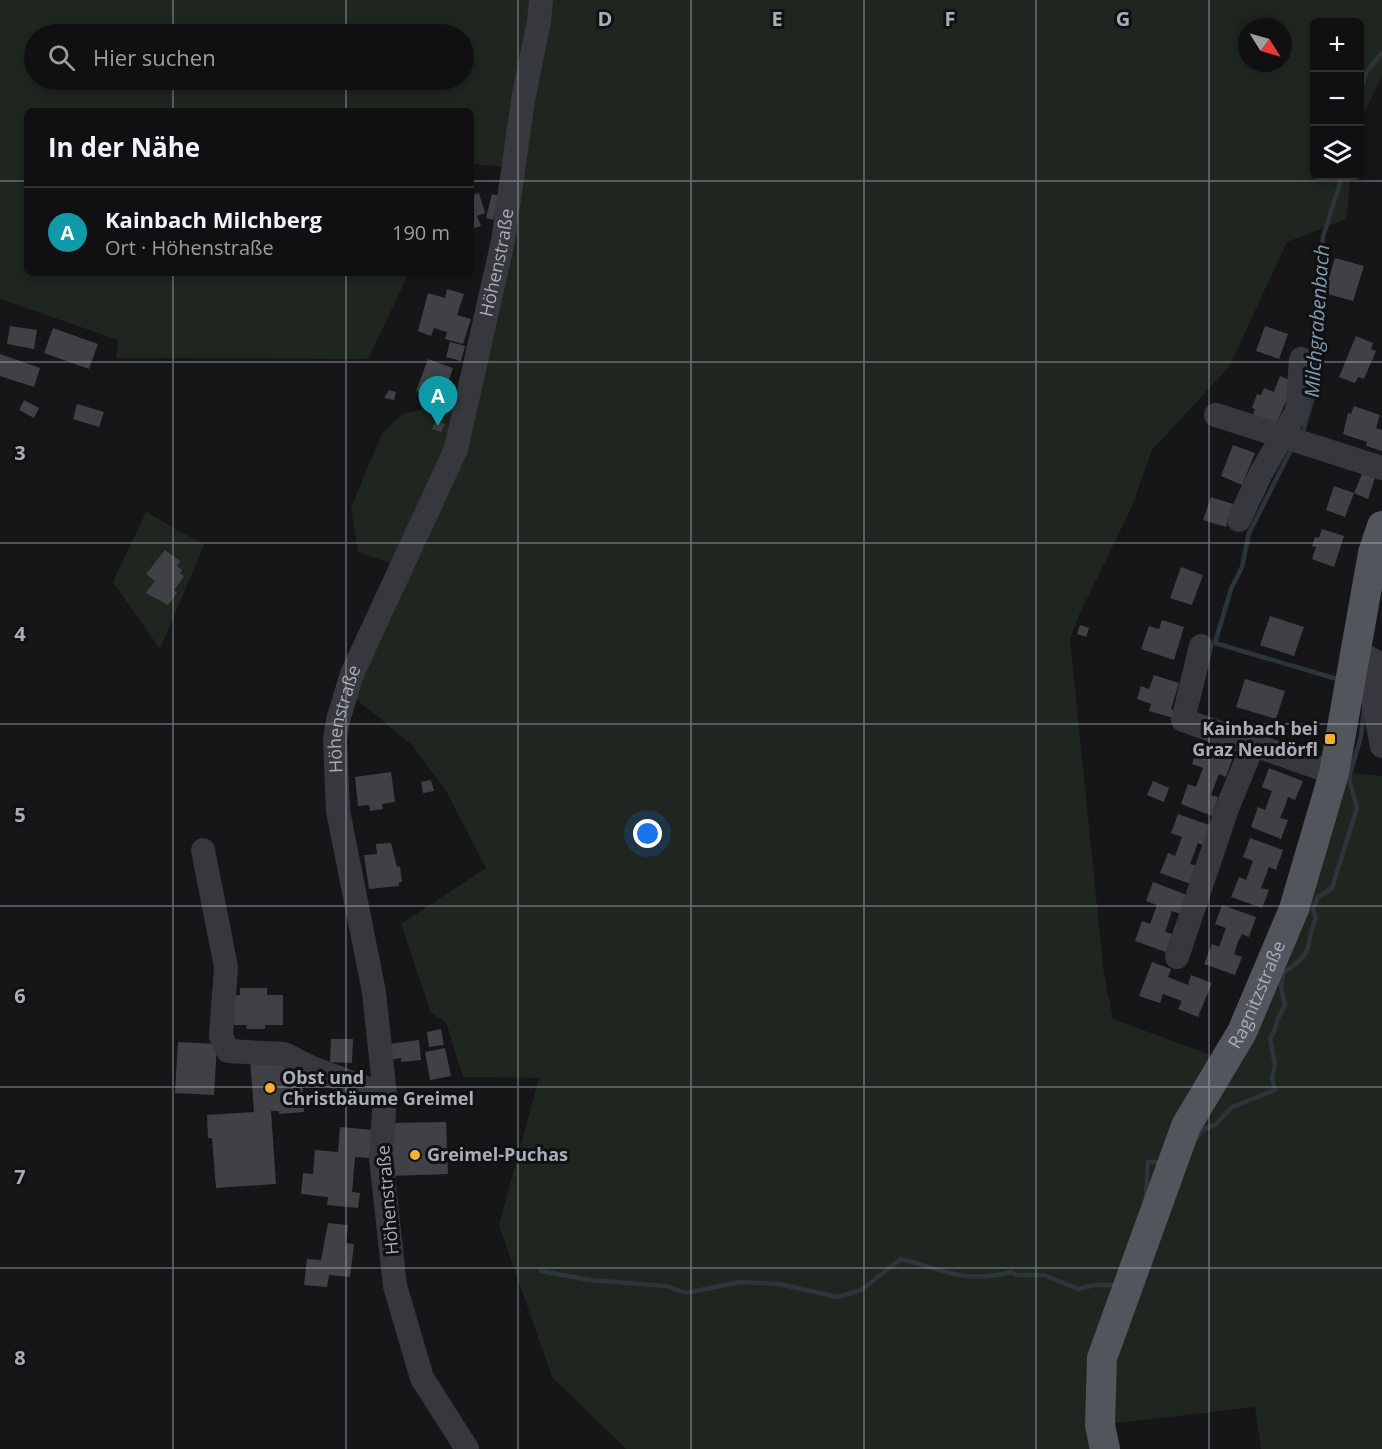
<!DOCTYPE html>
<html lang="de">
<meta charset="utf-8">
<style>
body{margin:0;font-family:"Open Sans",sans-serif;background:#19191b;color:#f1f3f6}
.controls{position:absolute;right:18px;top:18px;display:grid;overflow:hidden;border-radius:9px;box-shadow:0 3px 9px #0003}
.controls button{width:54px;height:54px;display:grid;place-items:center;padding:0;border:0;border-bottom:2px solid #303032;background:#101012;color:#f1f3f6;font:30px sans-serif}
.compass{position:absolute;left:1238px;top:18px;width:54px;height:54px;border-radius:50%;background:#101012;box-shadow:0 3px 9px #0003;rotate:127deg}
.you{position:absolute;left:648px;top:834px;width:21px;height:21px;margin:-15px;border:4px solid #fff;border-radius:50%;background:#1a73e8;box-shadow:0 0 0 9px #1a73e833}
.badge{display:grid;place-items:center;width:39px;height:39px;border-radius:50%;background:#db2777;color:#fff;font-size:20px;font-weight:700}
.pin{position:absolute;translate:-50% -50px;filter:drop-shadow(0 2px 3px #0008)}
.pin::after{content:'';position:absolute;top:32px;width:21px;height:18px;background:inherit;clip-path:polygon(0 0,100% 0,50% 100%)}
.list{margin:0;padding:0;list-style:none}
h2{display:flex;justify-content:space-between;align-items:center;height:78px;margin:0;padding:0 24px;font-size:26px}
h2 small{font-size:20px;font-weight:400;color:#9c9d9f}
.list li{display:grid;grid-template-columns:39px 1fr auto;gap:18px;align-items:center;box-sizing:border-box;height:90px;padding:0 24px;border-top:2px solid #303032}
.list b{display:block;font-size:22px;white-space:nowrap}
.list p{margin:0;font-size:20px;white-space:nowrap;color:#9c9d9f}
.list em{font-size:20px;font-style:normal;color:#9c9d9f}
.icon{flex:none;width:33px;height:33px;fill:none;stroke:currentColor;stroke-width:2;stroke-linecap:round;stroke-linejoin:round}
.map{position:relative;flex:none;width:1382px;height:1449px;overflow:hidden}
.search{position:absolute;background:#101012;box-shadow:0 3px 9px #0003;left:24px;top:24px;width:450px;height:66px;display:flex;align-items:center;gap:15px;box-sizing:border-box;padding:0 21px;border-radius:33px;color:#9c9d9f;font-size:22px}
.panel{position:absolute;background:#101012;box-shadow:0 3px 9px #0003;left:24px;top:108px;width:450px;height:168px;border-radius:9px}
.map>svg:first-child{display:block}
.green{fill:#1e261f;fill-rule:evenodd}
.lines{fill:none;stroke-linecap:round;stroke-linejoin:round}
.stream{stroke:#2c353c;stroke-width:4.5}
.building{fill:#404145}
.minor{stroke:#37383d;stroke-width:24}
.major{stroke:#53555c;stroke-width:30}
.grid{fill:none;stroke:#a8adb8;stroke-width:1.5;stroke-opacity:0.55}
.poi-dot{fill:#f2b134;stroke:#111113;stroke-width:2}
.labels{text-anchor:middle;stroke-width:6;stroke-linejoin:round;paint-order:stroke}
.street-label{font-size:18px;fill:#a8adb8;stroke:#111113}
.poi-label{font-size:18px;font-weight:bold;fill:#a8adb8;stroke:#111113;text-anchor:start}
.water-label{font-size:20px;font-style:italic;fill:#7f9bb3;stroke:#111113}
.grid-label{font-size:20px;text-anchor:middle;font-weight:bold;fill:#a8adb8;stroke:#111113;stroke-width:6;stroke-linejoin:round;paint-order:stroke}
</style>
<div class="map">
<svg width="1382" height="1449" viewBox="0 0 1382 1449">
<rect width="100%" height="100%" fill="#161618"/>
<path class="green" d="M 0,0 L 1382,0 L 1382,76 L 1360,122 L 1360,22 L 1314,22 L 1314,176 L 1351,176 L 1346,219 L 1287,242 L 1229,367 L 1152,450 L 1130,511 L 1078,617 L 1070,640 L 1104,974 L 1113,1019 L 1219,1058 L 1246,1005 L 1325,771 L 1382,776 L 1382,1449 L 1261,1449 L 1255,1407 L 1091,1426 L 1090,1449 L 626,1449 L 552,1377 L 499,1225 L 539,1078 L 463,1077 L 446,1022 L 431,1013 L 401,924 L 486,868 L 446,791 L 412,745 L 340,686 L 401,567 L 358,552 L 351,508 L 382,433 L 403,414 L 460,401 L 506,167 L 471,164 L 471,111 L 27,111 L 27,273 L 409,273 L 368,359 L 116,358 L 118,340 L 0,299 ZM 1247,27 L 1283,27 L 1283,63 L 1247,63 ZM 34,34 L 464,34 L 464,80 L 34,80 Z
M 146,512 L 204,545 L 160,649 L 113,582 Z"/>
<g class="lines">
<path class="stream" d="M 1360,91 L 1367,71 L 1382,53
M 1303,432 L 1313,397 L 1315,366 L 1313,325 L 1323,237 L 1340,183 L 1339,176
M 1291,450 L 1249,533 L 1242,567 L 1231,589 L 1215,643 L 1337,679
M 1195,1140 L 1203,1129 L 1215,1125 L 1232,1107 L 1275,1090 L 1272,1078 L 1275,1065 L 1270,1038 C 1278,1028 1276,1015 1285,1006 L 1281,987 L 1283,973 C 1291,967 1303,960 1307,950 C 1311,939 1310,929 1316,918 L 1313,909 L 1318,897 L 1332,888 L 1357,808 L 1349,778 L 1361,736 L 1364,710
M 1146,1197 L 1148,1162 L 1161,1162
M 541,1271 L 590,1280 L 666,1286 L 686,1293 L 740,1282 L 779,1284 L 838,1297 L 861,1290 L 901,1259 C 945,1270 964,1284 1011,1272 L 1017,1275 L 1044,1275 L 1078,1289 L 1095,1285 L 1116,1285"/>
</g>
<path class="building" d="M 479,193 L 485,213 L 477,216 L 481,226 L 471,229 L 471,195 Z
M 492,194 L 500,196 L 493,220 L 486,218 Z
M 1335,258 L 1364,266 L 1353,301 L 1324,293 Z
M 447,289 L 464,294 L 457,315 L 471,319 L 463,344 L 445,339 L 447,332 L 434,328 L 431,336 L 418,331 L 428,293 L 445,298 Z
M 10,326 L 37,330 L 34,349 L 7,344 Z
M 1265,326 L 1288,334 L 1279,359 L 1256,351 Z
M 53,328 L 98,344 L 89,369 L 44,353 Z
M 1356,336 L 1373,343 L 1371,349 L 1376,351 L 1364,379 L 1358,377 L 1355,383 L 1339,377 Z
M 450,342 L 465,346 L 461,361 L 446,357 Z
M 0,354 L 40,368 L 34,387 L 0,376 Z
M 428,359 L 453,368 L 442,401 L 416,391 Z
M 1280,376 L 1294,382 L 1275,427 L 1252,418 L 1255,409 L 1252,408 L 1257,394 L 1261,395 L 1264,388 L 1274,392 Z
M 389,390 L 396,392 L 394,400 L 384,398 Z
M 24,400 L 39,408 L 34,418 L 19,410 Z
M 77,404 L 104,412 L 99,427 L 73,419 Z
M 1354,406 L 1380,415 L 1376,428 L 1382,430 L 1382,451 L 1366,446 L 1367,442 L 1343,434 L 1348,413 L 1351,414 Z
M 436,420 L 445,424 L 441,432 L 432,429 Z
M 1233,445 L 1255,453 L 1242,485 L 1221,476 Z
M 1362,474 L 1375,478 L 1368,499 L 1354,493 Z
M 1334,486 L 1354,493 L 1345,517 L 1326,510 Z
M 1211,497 L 1233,504 L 1226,527 L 1203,520 Z
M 1322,529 L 1344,536 L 1334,567 L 1312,559 L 1316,547 L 1312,546 L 1315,537 L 1319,538 Z
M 165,550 L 180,561 L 177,566 L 182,570 L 180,573 L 184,577 L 174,590 L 177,593 L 168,605 L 146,593 L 155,581 L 146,574 Z
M 1181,567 L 1203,575 L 1192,605 L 1170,598 Z
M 1270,616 L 1304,627 L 1294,656 L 1260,645 Z
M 1162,620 L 1184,627 L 1174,660 L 1141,649 L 1149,626 L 1159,629 Z
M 1080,625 L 1089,628 L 1086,637 L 1077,634 Z
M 1154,675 L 1179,683 L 1171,709 L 1175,710 L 1173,718 L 1149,711 L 1151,704 L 1137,699 L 1141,686 L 1149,689 Z
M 1245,679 L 1285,691 L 1276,719 L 1236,707 Z
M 1199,745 L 1233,757 L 1226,777 L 1219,774 L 1211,795 L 1218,797 L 1212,816 L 1181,804 L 1188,784 L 1196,787 L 1203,768 L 1192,764 Z
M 1269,768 L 1303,781 L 1295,800 L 1288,797 L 1285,806 L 1280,818 L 1288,820 L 1281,839 L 1251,827 L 1258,807 L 1265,810 L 1272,791 L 1262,787 Z
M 391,772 L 395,802 L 382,804 L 383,809 L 370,811 L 369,805 L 358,806 L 355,777 Z
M 431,780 L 434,791 L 423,793 L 421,782 Z
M 1153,781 L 1169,788 L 1164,802 L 1147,795 Z
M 1178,814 L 1212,826 L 1205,846 L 1198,843 L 1190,864 L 1197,866 L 1191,884 L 1160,873 L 1168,853 L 1175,856 L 1182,837 L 1171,833 Z
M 1250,838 L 1283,850 L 1276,870 L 1269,867 L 1261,888 L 1269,890 L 1262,908 L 1231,897 L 1239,877 L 1246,880 L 1253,861 L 1243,857 Z
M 391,843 L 397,867 L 400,866 L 402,882 L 399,882 L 399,886 L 369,889 L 364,855 L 377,854 L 376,844 Z
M 1153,882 L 1187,895 L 1180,914 L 1172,911 L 1165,932 L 1172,934 L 1166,952 L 1135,941 L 1142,921 L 1150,924 L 1157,905 L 1146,901 Z
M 1222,905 L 1256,917 L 1249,937 L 1242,934 L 1238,942 L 1234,954 L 1242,957 L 1235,975 L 1204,964 L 1212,944 L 1219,947 L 1226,928 L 1215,924 Z
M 1152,962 L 1171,969 L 1168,977 L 1188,985 L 1191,975 L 1212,983 L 1198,1017 L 1178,1009 L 1182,1001 L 1163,994 L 1160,1003 L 1139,996 Z
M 240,988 L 267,988 L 267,995 L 283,995 L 283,1025 L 265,1025 L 265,1029 L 246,1029 L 247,1025 L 229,1025 L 230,995 L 240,995 Z
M 441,1029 L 444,1045 L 429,1047 L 427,1032 Z
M 331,1039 L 353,1039 L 352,1063 L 330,1062 Z
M 419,1040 L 421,1060 L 401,1062 L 401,1058 L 390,1060 L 388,1044 Z
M 178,1042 L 217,1044 L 214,1095 L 175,1093 Z
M 445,1048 L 451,1076 L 430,1080 L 425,1052 Z
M 250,1058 L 301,1066 L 304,1112 L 279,1114 L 279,1111 L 271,1111 L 276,1184 L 216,1188 L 212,1138 L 208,1138 L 207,1115 L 254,1112 Z
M 446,1122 L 448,1174 L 389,1176 L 388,1123 Z
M 340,1127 L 373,1130 L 370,1158 L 355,1157 L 352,1192 L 360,1193 L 358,1208 L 327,1205 L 328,1197 L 301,1194 L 303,1173 L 313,1174 L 315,1150 L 338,1152 Z
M 328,1223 L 348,1225 L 346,1243 L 354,1244 L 350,1277 L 329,1275 L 327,1287 L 304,1285 L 307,1259 L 321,1260 Z"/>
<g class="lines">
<g class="minor">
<path d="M 1216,415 L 1382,468"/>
<path d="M 1239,520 L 1261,473 L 1297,411 L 1301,359"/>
<path d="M 1201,646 L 1183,720 L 1334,773"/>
<path d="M 1382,665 L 1356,651 L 1382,678"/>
<path d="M 1353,668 L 1372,695 L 1382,746"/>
<path d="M 203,850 L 226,967 L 221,1036 L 228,1051 L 284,1054 L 312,1068 L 385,1095"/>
<path d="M 1177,957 L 1228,806 L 1253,745"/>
<path id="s1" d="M 467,1449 L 422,1378 L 395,1286 L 381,1158 L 385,1095 L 374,992 L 338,811 L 335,740 L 338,720 L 352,674 L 456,449 L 503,241 L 523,100 L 539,21 L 541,0"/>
</g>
<path class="major" id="s2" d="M 1105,1449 L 1100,1425 L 1102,1358 L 1186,1126 L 1242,1032 L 1294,909 L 1334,773 L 1373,553 L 1382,526"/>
</g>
<path class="grid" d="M 173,0 L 173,34M 346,0 L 346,34M 518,0 L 518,1449M 691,0 L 691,1449M 864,0 L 864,1449M 1036,0 L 1036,1449M 1209,0 L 1209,1449M 173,80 L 173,111M 346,80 L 346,111M 0,181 L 27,181M 471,181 L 1382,181M 173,273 L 173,1449M 346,273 L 346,1449M 0,362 L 1382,362M 0,543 L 1382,543M 0,724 L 1382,724M 0,906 L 1382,906M 0,1087 L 1382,1087M 0,1268 L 1382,1268"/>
<g class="poi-dot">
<rect x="1324" y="733" width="12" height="12" rx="3"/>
<circle cx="270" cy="1088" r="6"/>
<circle cx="415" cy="1155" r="6"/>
</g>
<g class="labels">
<g class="street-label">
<text dy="6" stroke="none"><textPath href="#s1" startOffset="1238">Höhenstraße</textPath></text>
<text dy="6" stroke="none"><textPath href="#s1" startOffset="753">Höhenstraße</textPath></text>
<text dy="6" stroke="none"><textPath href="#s2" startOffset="488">Ragnitzstraße</textPath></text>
<text transform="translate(388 1200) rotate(-95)" y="6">Höhenstraße</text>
</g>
<g class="poi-label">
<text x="1318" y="735" text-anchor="end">Kainbach bei<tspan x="1318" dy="21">Graz Neudörfl</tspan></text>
<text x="282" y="1084">Obst und<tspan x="282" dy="21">Christbäume Greimel</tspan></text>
<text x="427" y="1161">Greimel-Puchas</text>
</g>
<g class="water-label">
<text transform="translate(1317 321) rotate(-86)" y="7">Milchgrabenbach</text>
</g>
</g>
<g class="grid-label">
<text x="605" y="26">D</text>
<text x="777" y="26">E</text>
<text x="950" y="26">F</text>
<text x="1123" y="26">G</text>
<text x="20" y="460">3</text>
<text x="20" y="641">4</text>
<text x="20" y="822">5</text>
<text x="20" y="1003">6</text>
<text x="20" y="1184">7</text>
<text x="20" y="1365">8</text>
</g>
</svg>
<div class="controls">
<button>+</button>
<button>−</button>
<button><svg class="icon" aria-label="layers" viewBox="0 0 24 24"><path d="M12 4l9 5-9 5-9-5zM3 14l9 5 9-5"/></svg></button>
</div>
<svg class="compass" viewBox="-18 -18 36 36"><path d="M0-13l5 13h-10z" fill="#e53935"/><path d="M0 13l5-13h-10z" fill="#9c9d9f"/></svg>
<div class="you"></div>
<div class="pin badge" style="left:438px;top:426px;background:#0f9aa8">A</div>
<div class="search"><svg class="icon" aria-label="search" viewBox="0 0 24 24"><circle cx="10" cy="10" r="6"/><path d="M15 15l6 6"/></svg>Hier suchen</div>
<section class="panel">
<h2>In der Nähe<small></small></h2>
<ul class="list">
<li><span class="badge" style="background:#0f9aa8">A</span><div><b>Kainbach Milchberg</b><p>Ort · Höhenstraße</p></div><em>190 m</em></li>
</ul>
</section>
</div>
